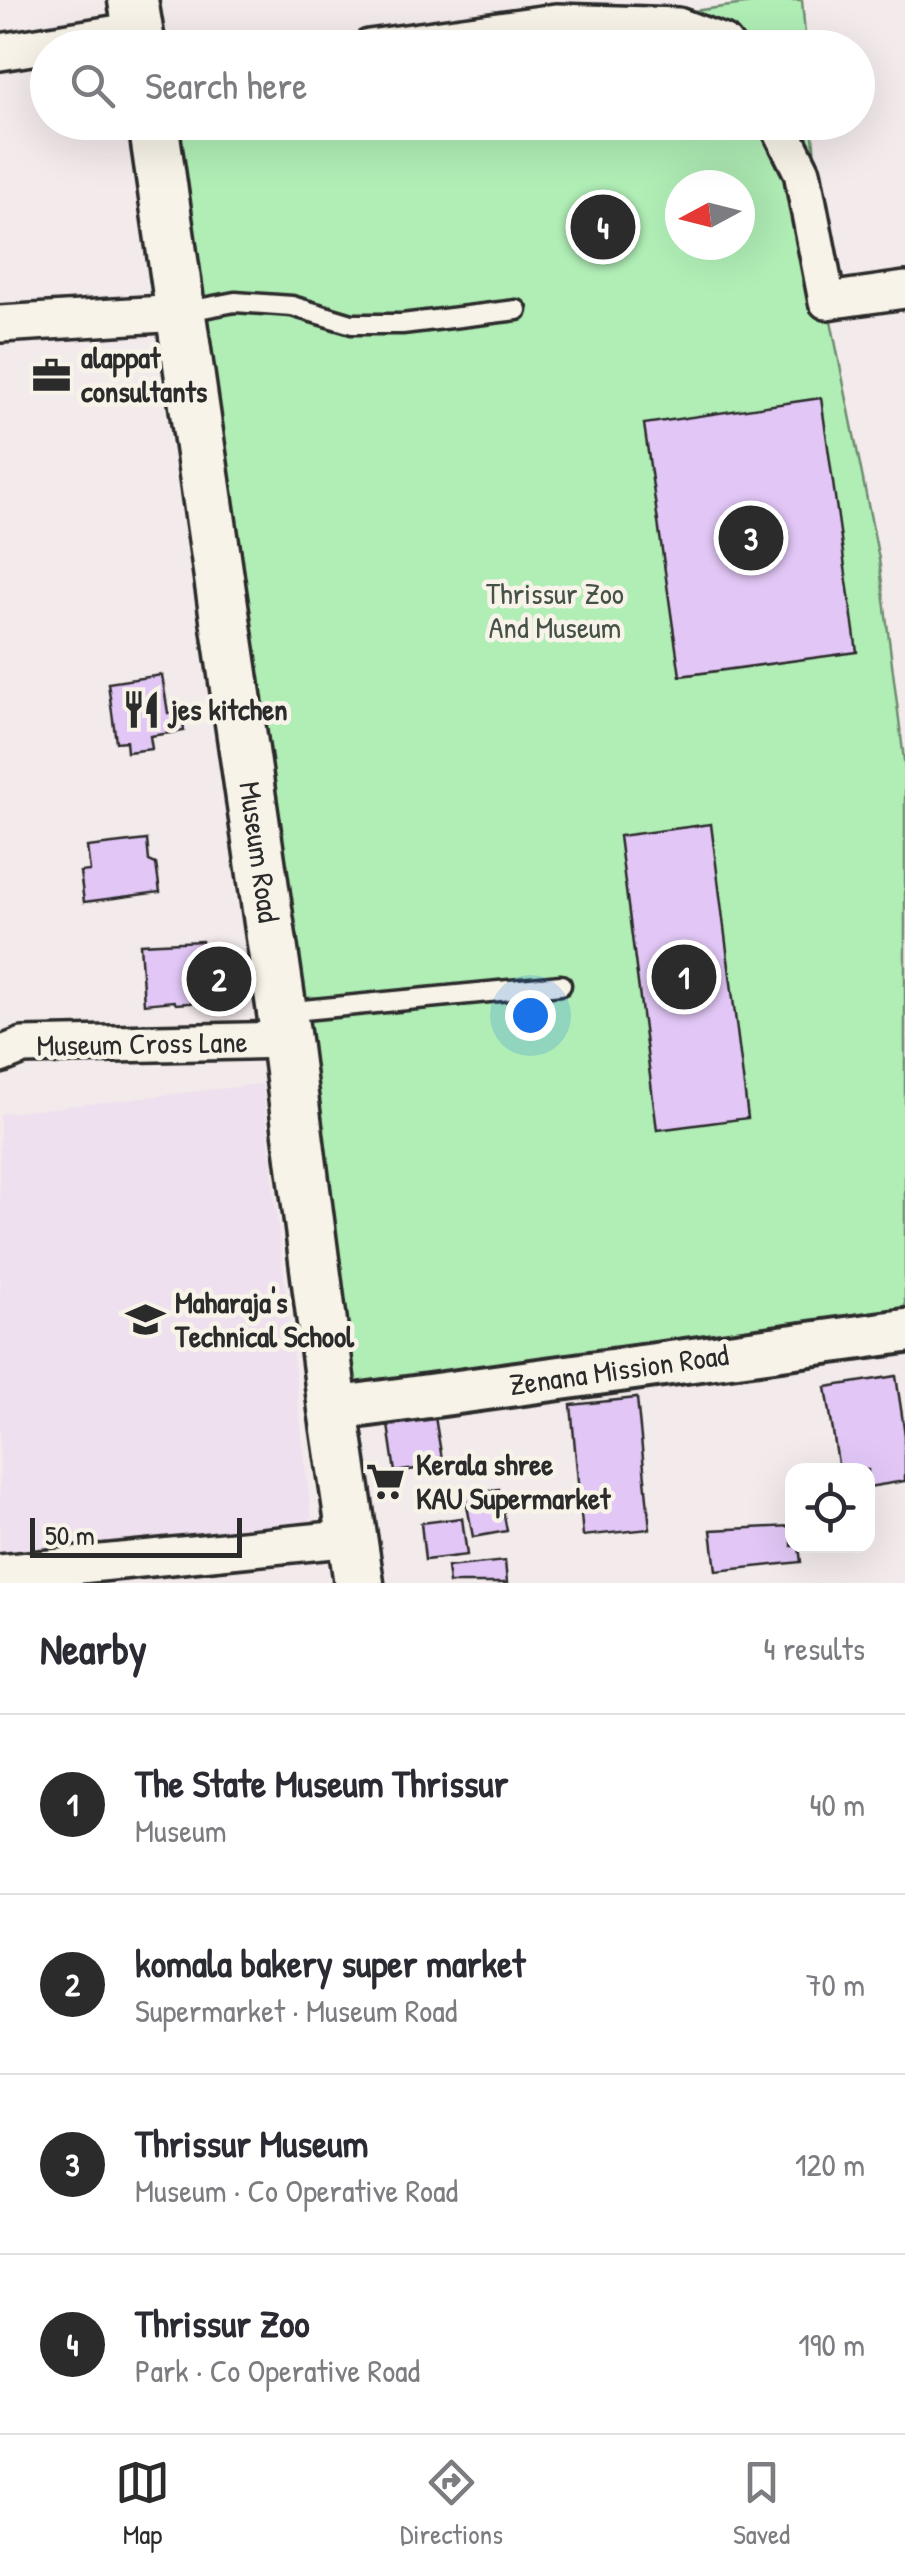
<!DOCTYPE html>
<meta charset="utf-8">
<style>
body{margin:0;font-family:"Patrick Hand",sans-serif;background:#f2f2f3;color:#2b2b33}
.controls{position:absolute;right:30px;bottom:30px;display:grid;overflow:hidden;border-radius:20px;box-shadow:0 10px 40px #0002}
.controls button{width:90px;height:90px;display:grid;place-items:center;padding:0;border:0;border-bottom:2px solid #e1e1e2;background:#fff;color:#2b2b33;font:50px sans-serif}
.compass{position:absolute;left:665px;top:170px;width:90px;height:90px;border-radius:50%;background:#fff;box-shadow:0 10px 40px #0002;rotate:263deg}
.scale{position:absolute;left:30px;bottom:25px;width:212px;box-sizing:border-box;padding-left:10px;border:5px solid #2b2b2b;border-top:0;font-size:28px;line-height:35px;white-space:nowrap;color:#2b2b2b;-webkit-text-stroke:8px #f7f3e8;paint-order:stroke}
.you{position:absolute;left:530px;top:1015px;width:35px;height:35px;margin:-25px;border:8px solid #fff;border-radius:50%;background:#1a73e8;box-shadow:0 0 0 15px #1a73e833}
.badge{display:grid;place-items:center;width:65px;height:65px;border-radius:50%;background:#2b2b2b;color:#fff;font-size:32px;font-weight:700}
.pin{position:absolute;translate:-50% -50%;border:5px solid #fff;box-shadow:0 2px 10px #0006}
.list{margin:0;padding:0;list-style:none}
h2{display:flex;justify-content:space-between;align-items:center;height:130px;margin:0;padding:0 40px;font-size:42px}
h2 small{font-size:32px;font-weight:400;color:#7c7c81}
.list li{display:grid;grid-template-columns:65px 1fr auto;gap:30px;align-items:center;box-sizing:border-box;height:180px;padding:0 40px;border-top:2px solid #e1e1e2}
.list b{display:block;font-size:38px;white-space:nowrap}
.list p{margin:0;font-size:32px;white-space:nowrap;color:#7c7c81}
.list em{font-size:32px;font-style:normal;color:#7c7c81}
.icon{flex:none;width:55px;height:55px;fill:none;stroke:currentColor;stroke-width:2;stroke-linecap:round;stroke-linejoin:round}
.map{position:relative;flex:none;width:905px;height:1583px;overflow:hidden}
.search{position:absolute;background:#fff;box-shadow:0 10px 40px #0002;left:30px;right:30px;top:30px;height:110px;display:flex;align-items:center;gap:25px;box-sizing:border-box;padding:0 35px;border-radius:55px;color:#7c7c81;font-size:38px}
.sheet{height:850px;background:#fff}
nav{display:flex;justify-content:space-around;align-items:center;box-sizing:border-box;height:140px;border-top:2px solid #e1e1e2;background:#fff;font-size:28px;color:#7c7c81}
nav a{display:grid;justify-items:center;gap:5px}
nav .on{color:#2b2b2b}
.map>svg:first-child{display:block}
.built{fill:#eee0ee}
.green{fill:#b0eeb6;stroke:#6e8c70;stroke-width:2.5;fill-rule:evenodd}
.building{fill:#e2c7f6;stroke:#2b2b2b;stroke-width:2.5}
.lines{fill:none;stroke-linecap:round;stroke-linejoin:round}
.service-casing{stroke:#2b2b2b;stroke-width:25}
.minor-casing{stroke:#2b2b2b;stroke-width:42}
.tertiary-casing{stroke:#2b2b2b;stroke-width:50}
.secondary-casing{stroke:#2b2b2b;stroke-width:55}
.service{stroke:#f7f3e8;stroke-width:18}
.minor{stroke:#f7f3e8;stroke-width:35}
.tertiary{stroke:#f7f3e8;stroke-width:42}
.secondary{stroke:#f7f3e8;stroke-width:48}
.labels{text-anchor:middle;stroke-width:9;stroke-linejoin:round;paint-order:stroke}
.poi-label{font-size:30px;font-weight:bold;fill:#2b2b2b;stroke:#f7f3e8;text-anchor:start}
.park-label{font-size:30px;fill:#465247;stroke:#f7f3e8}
.street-label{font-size:30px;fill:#2b2b2b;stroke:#f7f3e8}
</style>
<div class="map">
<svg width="905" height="1583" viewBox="0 0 905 1583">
<rect width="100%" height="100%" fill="#f3eaeb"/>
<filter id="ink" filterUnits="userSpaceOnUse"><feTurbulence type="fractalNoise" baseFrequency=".01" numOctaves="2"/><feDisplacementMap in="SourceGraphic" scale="20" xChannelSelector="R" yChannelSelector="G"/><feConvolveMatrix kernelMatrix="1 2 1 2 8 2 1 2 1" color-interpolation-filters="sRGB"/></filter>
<g filter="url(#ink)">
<path class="built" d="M 262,1084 L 312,1525 L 0,1562 L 0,1114 Z"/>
<path class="green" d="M 774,0 L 802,0 L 806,47 L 423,48 Z
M 153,123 L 812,123 L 827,301 L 879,559 L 905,768 L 905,1313 L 333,1409 ZM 680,185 L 740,185 L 740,245 L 680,245 Z"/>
<path class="building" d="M 821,398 L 857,652 L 680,676 L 644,424 Z
M 162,675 L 168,713 L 182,712 L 184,731 L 150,736 L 152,749 L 127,752 L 126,741 L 116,742 L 108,683 Z
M 711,824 L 748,1118 L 657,1130 L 619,836 Z
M 147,840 L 149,861 L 156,864 L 160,892 L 84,902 L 80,872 L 90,871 L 87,847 Z
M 202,941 L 209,991 L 202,1002 L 176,1004 L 174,1001 L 144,1004 L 140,944 Z
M 896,1376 L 905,1435 L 905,1481 L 868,1487 L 868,1470 L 839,1470 L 826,1387 Z
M 637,1398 L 650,1529 L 583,1536 L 571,1405 Z
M 435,1417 L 443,1465 L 395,1472 L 388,1425 Z
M 499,1489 L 507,1531 L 473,1537 L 465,1495 Z
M 462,1518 L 467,1555 L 425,1560 L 421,1523 Z
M 792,1526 L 792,1546 L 799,1546 L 801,1562 L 716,1571 L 711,1530 Z
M 505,1561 L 507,1583 L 449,1583 L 447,1567 Z"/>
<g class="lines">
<defs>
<path id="service" d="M 182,312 L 235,302 L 292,306 L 352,324 L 402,324 L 517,310
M 283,1012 L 561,985"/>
<path id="minor" d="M 369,48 L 556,22 L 678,26 L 723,43 L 727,48
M 0,52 L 138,30
M 777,122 L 802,172 L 827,301 L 905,290
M 0,324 L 180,313
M 0,1055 L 23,1046 L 286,1040
M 0,1573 L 353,1538"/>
<path id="tertiary" d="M 333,1409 L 905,1331"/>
<path id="secondary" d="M 133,0 L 141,48
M 153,122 L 286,1040 L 333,1409 L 359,1583"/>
</defs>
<use href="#service" class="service-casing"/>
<use href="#minor" class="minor-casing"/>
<use href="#tertiary" class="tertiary-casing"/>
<use href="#secondary" class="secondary-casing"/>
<use href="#service" class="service"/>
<use href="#minor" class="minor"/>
<use href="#tertiary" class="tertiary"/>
<use href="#secondary" class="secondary"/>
</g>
</g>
<defs>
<symbol id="office-bare" viewBox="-9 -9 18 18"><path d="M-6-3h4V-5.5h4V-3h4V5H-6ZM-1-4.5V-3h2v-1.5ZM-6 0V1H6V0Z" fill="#2b2b2b" stroke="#f7f3e8" stroke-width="2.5" paint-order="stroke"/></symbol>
<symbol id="restaurant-bare" viewBox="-9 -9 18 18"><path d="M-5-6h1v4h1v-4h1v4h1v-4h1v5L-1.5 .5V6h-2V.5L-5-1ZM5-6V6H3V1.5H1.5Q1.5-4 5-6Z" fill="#2b2b2b" stroke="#f7f3e8" stroke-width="2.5" paint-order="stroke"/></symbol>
<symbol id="university-bare" viewBox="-9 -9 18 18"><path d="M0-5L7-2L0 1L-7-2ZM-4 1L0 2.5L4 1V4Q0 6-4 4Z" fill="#2b2b2b" stroke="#f7f3e8" stroke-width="2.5" paint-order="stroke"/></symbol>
<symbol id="supermarket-bare" viewBox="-9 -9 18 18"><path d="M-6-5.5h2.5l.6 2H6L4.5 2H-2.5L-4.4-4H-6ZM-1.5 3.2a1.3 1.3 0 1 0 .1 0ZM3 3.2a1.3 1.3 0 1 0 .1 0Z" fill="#2b2b2b" stroke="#f7f3e8" stroke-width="2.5" paint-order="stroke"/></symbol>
</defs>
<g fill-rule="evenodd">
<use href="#office-bare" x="24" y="348" width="55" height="55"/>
<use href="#restaurant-bare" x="114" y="682" width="55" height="55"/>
<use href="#university-bare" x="118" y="1292" width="55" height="55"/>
<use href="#supermarket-bare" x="358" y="1454" width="55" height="55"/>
</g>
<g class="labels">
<g class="poi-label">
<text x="81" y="368">alappat<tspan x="81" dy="34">consultants</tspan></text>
<text x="171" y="720">jes kitchen</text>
<text x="175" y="1313">Maharaja's<tspan x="175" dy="34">Technical School</tspan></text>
<text x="416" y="1475">Kerala shree<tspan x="416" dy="34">KAU Supermarket</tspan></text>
</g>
<g class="park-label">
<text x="555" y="604">Thrissur Zoo<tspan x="555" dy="34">And Museum</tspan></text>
</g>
<g class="street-label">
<text transform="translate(259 852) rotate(82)" y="10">Museum Road</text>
<text transform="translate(142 1044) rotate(-1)" y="10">Museum Cross Lane</text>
<text transform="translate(619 1370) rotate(-8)" y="10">Zenana Mission Road</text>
</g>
</g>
</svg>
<div class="controls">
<button><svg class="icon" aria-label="locate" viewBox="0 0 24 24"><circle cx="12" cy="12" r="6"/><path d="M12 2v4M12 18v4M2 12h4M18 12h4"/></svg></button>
</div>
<svg class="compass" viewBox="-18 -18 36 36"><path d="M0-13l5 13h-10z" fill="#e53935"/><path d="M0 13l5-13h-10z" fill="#7c7c81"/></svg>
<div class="scale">50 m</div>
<div class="you"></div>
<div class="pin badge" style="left:684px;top:977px">1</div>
<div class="pin badge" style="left:219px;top:979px">2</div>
<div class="pin badge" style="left:751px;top:538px">3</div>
<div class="pin badge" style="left:603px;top:227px">4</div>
<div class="search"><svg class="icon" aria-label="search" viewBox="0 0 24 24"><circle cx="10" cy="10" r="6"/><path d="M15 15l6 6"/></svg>Search here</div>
</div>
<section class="sheet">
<h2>Nearby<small>4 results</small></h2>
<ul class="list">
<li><span class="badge">1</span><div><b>The State Museum Thrissur</b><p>Museum</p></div><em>40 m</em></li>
<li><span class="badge">2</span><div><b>komala bakery super market</b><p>Supermarket · Museum Road</p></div><em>70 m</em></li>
<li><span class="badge">3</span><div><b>Thrissur Museum</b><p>Museum · Co Operative Road</p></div><em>120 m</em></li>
<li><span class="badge">4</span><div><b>Thrissur Zoo</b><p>Park · Co Operative Road</p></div><em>190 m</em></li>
</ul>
</section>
<nav>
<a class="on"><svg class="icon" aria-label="map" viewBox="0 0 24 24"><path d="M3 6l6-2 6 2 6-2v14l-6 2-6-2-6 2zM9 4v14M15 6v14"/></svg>Map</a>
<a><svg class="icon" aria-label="directions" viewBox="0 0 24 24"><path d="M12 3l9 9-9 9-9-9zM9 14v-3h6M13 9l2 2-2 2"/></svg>Directions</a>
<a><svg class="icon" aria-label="saved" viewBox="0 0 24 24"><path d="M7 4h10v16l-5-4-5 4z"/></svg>Saved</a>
</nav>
